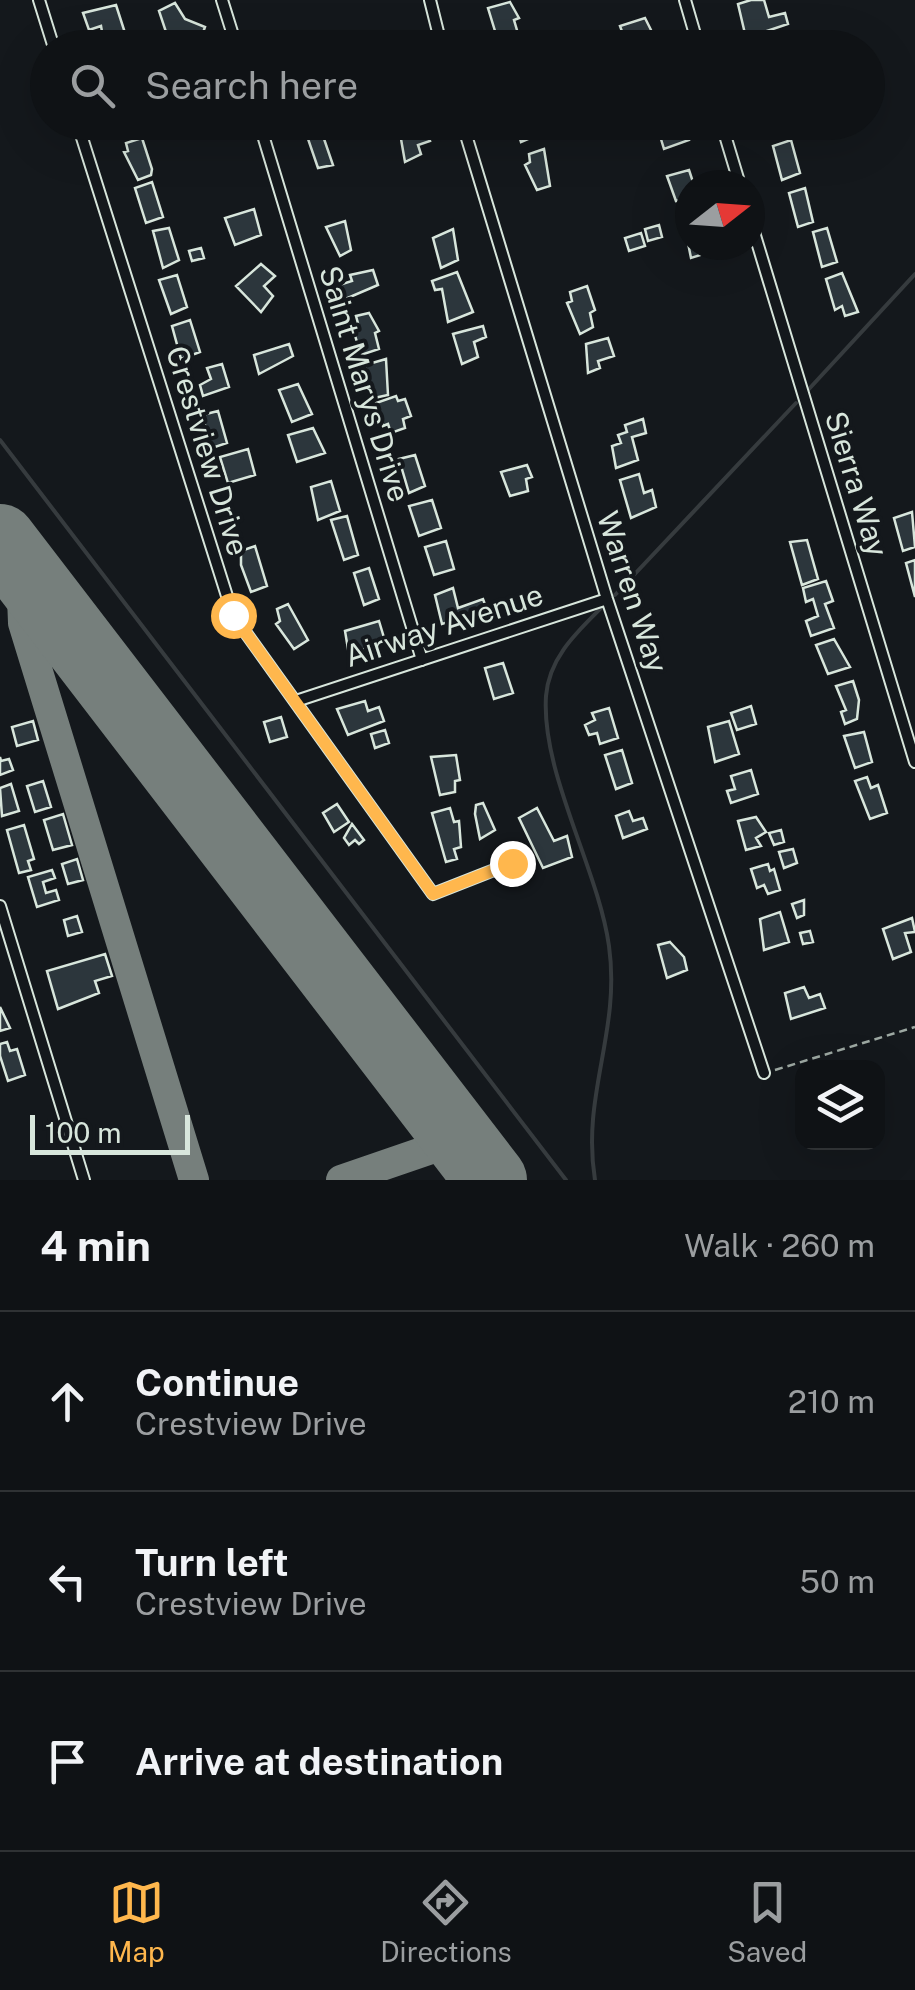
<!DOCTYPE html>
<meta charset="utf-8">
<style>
body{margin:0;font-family:"Public Sans",sans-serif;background:#1d2022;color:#f1f3f6}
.controls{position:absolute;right:30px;bottom:30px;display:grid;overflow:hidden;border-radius:20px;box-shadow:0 10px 40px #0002}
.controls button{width:90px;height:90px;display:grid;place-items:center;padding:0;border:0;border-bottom:2px solid #2f3234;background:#0f1215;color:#f1f3f6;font:50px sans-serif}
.compass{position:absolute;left:675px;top:170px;width:90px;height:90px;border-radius:50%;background:#0f1215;box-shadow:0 10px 40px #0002;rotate:73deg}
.scale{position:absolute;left:30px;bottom:25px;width:160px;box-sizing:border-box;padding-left:10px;border:5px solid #d8e6dc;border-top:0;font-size:28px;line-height:35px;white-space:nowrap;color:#d8e6dc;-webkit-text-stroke:8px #14181c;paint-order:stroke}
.stop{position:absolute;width:30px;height:30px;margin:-22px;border:8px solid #ffb74d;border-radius:50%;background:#fff}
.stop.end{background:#ffb74d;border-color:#fff;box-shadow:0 2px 10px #0008}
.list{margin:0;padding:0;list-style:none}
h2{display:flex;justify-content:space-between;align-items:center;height:130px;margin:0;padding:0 40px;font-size:42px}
h2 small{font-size:32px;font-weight:400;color:#9b9ea0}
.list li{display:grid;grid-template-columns:65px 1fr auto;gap:30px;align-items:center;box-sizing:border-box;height:180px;padding:0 40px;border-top:2px solid #2f3234}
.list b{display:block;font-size:38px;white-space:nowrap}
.list p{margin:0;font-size:32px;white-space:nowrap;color:#9b9ea0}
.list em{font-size:32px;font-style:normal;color:#9b9ea0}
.icon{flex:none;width:55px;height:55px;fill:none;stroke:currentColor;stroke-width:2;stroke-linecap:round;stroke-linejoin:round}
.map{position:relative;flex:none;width:915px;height:1180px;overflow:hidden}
.search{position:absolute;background:#0f1215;box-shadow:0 10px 40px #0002;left:30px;right:30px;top:30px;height:110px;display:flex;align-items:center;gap:25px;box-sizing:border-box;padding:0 35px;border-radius:55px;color:#9b9ea0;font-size:38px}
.sheet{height:670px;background:#0f1215}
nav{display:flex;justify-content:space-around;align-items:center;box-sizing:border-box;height:140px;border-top:2px solid #2f3234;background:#0f1215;font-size:28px;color:#9b9ea0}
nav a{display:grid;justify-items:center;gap:5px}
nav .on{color:#ffb74d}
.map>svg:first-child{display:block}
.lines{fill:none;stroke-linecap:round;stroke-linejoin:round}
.stream{stroke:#363b3e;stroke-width:4}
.taxiway{stroke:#767f7c;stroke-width:30}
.runway{stroke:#767f7c;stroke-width:72}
.building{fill:#2c363c;stroke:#d8e6dc;stroke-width:2.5}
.minor-casing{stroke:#d8e6dc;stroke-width:14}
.path{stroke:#9da8a2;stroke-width:2.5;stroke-dasharray:8 5;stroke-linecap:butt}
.minor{stroke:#14181c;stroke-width:10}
.route{stroke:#ffb74d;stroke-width:12}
.labels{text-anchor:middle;stroke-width:8;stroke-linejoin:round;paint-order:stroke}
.street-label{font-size:30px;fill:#d8e6dc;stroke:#14181c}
</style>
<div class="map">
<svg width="915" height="1180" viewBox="0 0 915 1180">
<rect width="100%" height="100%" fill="#14181c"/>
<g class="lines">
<path class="stream" d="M 809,389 L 915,274
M 0,440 L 566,1180
M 615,595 L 796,403
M 595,1180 C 581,1095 621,1032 609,946 C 598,868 541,773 546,696 C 549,658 576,633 601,608"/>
<path class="taxiway" d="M 35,586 L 22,597 L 23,623 L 194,1180
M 434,1148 L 445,1131 L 443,1118
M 341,1180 L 434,1148 L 470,1152"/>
<path class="runway" d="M 0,540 L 491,1180"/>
</g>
<path class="building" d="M 751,0 L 764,0 L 769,17 L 785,13 L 788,24 L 746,38 L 738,4 Z
M 510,2 L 519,18 L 514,20 L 519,37 L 499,44 L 488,8 Z
M 175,3 L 185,19 L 205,27 L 198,47 L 168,38 L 159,11 Z
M 116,5 L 126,36 L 104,43 L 101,26 L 89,30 L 83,13 Z
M 645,18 L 660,48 L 628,48 L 620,26 Z
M 397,36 L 400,48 L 378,48 L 376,44 Z
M 121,122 L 141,122 L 143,127 L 124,132 Z
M 515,122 L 531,126 L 535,136 L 521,142 Z
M 557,122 L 561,134 L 548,138 L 544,125 Z
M 651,122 L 685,122 L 689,140 L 664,149 L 657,126 Z
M 426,130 L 430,141 L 418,145 L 421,154 L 405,162 L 401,139 Z
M 322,133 L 333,165 L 318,168 L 307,136 Z
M 142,138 L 152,169 L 151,175 L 138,180 L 124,152 L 128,151 L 126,143 Z
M 791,140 L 800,173 L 782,180 L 773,146 Z
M 544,149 L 550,186 L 537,190 L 525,165 L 530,162 L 529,154 Z
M 689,170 L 694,185 L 690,199 L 676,201 L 667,176 Z
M 152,182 L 163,217 L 146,223 L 135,188 Z
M 805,188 L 813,222 L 798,227 L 789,193 Z
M 254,209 L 261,235 L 235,245 L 225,218 Z
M 345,221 L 351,250 L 340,256 L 326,227 Z
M 690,222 L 690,245 L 712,245 L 713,251 L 691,258 L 684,223 Z
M 659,225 L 662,237 L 648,241 L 645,229 Z
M 169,228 L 179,260 L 163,268 L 153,231 Z
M 827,228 L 837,262 L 822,267 L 813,232 Z
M 453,229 L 458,260 L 441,268 L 433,238 Z
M 641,233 L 645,246 L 629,251 L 625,238 Z
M 201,248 L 204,258 L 192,261 L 189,251 Z
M 261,264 L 275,276 L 264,286 L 273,296 L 261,312 L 236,286 Z
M 373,270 L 378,285 L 343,300 L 339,285 L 352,281 L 350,275 Z
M 457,272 L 473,312 L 448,322 L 442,289 L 435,290 L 432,281 Z
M 842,273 L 858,312 L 845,316 L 842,306 L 835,310 L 826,279 Z
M 177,275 L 187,307 L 171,314 L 159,280 Z
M 587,286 L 595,310 L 590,313 L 593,327 L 580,334 L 567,303 L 572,301 L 570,292 Z
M 369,313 L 379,331 L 375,333 L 379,349 L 361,355 L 353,329 L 359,327 L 356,316 Z
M 190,320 L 200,352 L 181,359 L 172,326 Z
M 483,326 L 486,337 L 474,342 L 478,357 L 462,364 L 453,334 Z
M 608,338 L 614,356 L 598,361 L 600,368 L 588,373 L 586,344 Z
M 289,344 L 293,356 L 259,374 L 254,355 Z
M 386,359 L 388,395 L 374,398 L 365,365 Z
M 222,364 L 229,387 L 203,396 L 200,385 L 211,379 L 207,368 Z
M 298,384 L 312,414 L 292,422 L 279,390 Z
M 396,396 L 398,401 L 405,399 L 411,416 L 403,419 L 405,428 L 391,433 L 388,424 L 383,426 L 376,403 Z
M 218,411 L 227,443 L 212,448 L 202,415 Z
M 643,419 L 646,433 L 632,437 L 638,460 L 616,468 L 612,446 L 621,443 L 618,435 L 627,432 L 625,425 Z
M 313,428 L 325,453 L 297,462 L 288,435 Z
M 248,449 L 255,475 L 228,483 L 220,457 Z
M 415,455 L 425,486 L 409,493 L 399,459 Z
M 527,465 L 532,477 L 526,479 L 528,491 L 510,496 L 501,472 Z
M 639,474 L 644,493 L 652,490 L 656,507 L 631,518 L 620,480 Z
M 331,481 L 340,511 L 318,520 L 311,487 Z
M 432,500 L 441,528 L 419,536 L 409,506 Z
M 912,512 L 915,547 L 903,551 L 894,518 Z
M 347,516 L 358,555 L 344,560 L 331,520 Z
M 807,540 L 818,579 L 802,585 L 790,542 Z
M 446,541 L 454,569 L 434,575 L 425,547 Z
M 255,546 L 267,586 L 251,592 L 241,565 L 241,551 Z
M 915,560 L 915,597 L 906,563 Z
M 369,568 L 379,599 L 364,605 L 354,573 Z
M 826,581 L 833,601 L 825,604 L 834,628 L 811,636 L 806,621 L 818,616 L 813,599 L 806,602 L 803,588 Z
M 453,588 L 458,608 L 483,599 L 487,610 L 442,624 L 435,595 Z
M 288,604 L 308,640 L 294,649 L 276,624 L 280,621 L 277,609 Z
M 379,621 L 385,641 L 359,651 L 357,644 L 348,649 L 345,631 Z
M 834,639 L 850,667 L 828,674 L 816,645 Z
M 503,663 L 513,693 L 494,699 L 485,668 Z
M 853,681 L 859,700 L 857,719 L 845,724 L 841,712 L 846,710 L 836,686 Z
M 365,701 L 368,711 L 379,707 L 384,721 L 348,735 L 337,709 Z
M 751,706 L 756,724 L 737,730 L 731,713 Z
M 609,708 L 618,738 L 600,744 L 597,733 L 589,735 L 585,725 L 595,720 L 592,713 Z
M 281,717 L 287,737 L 270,742 L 264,722 Z
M 33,721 L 38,740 L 17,746 L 12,727 Z
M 729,721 L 739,754 L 715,762 L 708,727 Z
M 385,730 L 389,743 L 375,748 L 371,734 Z
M 864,732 L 872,762 L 855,768 L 844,736 Z
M 622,750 L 632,783 L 616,789 L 605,755 Z
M 456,755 L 460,780 L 455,781 L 455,792 L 440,795 L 431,757 Z
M 0,757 L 1,761 L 9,759 L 13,770 L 0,775 Z
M 751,770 L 758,794 L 731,803 L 727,791 L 735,789 L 731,776 Z
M 867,777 L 871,788 L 878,785 L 887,813 L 870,819 L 855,781 Z
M 43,781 L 51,807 L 35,812 L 27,786 Z
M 11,784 L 19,811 L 2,816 L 0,788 Z
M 483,803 L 495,830 L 480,839 L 475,814 L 476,805 Z
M 337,804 L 349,822 L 334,832 L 323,813 Z
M 450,808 L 454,822 L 459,821 L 461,847 L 454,849 L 457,859 L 446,862 L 432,813 Z
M 537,808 L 554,841 L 567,836 L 572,857 L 543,868 L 519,818 Z
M 629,811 L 633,821 L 643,818 L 647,829 L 623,838 L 616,816 Z
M 63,814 L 72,845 L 53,850 L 44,820 Z
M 756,817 L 766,832 L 756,838 L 761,846 L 746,850 L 738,821 Z
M 352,824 L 364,840 L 359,844 L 355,840 L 349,845 L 344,838 Z
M 24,825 L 34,859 L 28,861 L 31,870 L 19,873 L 7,830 Z
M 781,830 L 784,842 L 774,845 L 769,833 Z
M 793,849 L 797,863 L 784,868 L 779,852 Z
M 77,859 L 83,880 L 68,884 L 62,864 Z
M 768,864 L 770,871 L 774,869 L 780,890 L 768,894 L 764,885 L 757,888 L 751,869 Z
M 52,870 L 55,878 L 43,882 L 46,893 L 56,890 L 59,900 L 37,907 L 28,877 Z
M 804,900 L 804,915 L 797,918 L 792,904 Z
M 780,912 L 789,942 L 764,950 L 760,919 Z
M 77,916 L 82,932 L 68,936 L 64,920 Z
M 912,918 L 915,932 L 905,933 L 911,952 L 893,959 L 883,929 Z
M 810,931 L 813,942 L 803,944 L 800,933 Z
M 670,942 L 684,957 L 687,970 L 667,978 L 658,945 Z
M 105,954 L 112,976 L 95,981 L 99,993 L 58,1009 L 47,971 Z
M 804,987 L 809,998 L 820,994 L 825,1008 L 791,1019 L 785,993 Z
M 0,1007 L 10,1028 L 0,1031 Z
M 7,1042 L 10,1051 L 17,1049 L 25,1075 L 8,1081 L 0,1056 L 0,1044 Z"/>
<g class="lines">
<defs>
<path id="minor" d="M 39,0 L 54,48
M 222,0 L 237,48
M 430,0 L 442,48
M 685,0 L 699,48
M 77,122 L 233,615 L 433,894 L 512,863
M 259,122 L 422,660
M 462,122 L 607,599 L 764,1073
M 721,122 L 740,185
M 750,219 L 915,762
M 296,701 L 607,599
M 0,906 L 84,1180"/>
</defs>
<use href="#minor" class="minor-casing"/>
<path class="path" d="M 775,1070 L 915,1027"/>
<use href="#minor" class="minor"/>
</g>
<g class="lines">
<path class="route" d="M 233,615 L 433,894 L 512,863"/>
</g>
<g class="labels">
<g class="street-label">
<text transform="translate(364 384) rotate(73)" y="10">Saint Marys Drive</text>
<text transform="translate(207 451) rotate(73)" y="10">Crestview Drive</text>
<text transform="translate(856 484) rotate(73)" y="10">Sierra Way</text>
<text transform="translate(632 592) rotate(72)" y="10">Warren Way</text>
<text transform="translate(444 626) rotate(-18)" y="10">Airway Avenue</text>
</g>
</g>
</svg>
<div class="controls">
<button><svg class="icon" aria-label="layers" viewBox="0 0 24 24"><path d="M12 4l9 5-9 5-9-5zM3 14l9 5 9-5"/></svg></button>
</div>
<svg class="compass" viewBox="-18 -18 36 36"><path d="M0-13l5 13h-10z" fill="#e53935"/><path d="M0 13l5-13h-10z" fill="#9b9ea0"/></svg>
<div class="scale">100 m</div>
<div class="stop" style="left:233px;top:615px"></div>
<div class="stop end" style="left:512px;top:863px"></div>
<div class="search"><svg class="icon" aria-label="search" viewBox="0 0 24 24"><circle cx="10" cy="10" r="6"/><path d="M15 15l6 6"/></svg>Search here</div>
</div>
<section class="sheet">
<h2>4 min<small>Walk · 260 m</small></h2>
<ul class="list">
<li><svg class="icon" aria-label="ahead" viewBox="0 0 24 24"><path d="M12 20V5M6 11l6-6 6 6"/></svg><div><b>Continue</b><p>Crestview Drive</p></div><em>210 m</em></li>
<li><svg class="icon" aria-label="left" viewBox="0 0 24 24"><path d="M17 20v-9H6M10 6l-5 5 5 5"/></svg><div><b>Turn left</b><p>Crestview Drive</p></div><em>50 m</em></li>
<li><svg class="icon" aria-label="arrive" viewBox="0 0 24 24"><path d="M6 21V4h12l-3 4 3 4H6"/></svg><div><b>Arrive at destination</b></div></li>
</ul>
</section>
<nav>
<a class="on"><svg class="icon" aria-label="map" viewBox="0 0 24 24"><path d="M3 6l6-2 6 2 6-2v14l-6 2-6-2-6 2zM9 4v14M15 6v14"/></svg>Map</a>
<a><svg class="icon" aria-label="directions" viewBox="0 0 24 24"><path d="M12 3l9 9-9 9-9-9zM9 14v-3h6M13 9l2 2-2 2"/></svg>Directions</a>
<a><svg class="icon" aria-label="saved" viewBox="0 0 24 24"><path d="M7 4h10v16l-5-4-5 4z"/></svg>Saved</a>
</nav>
